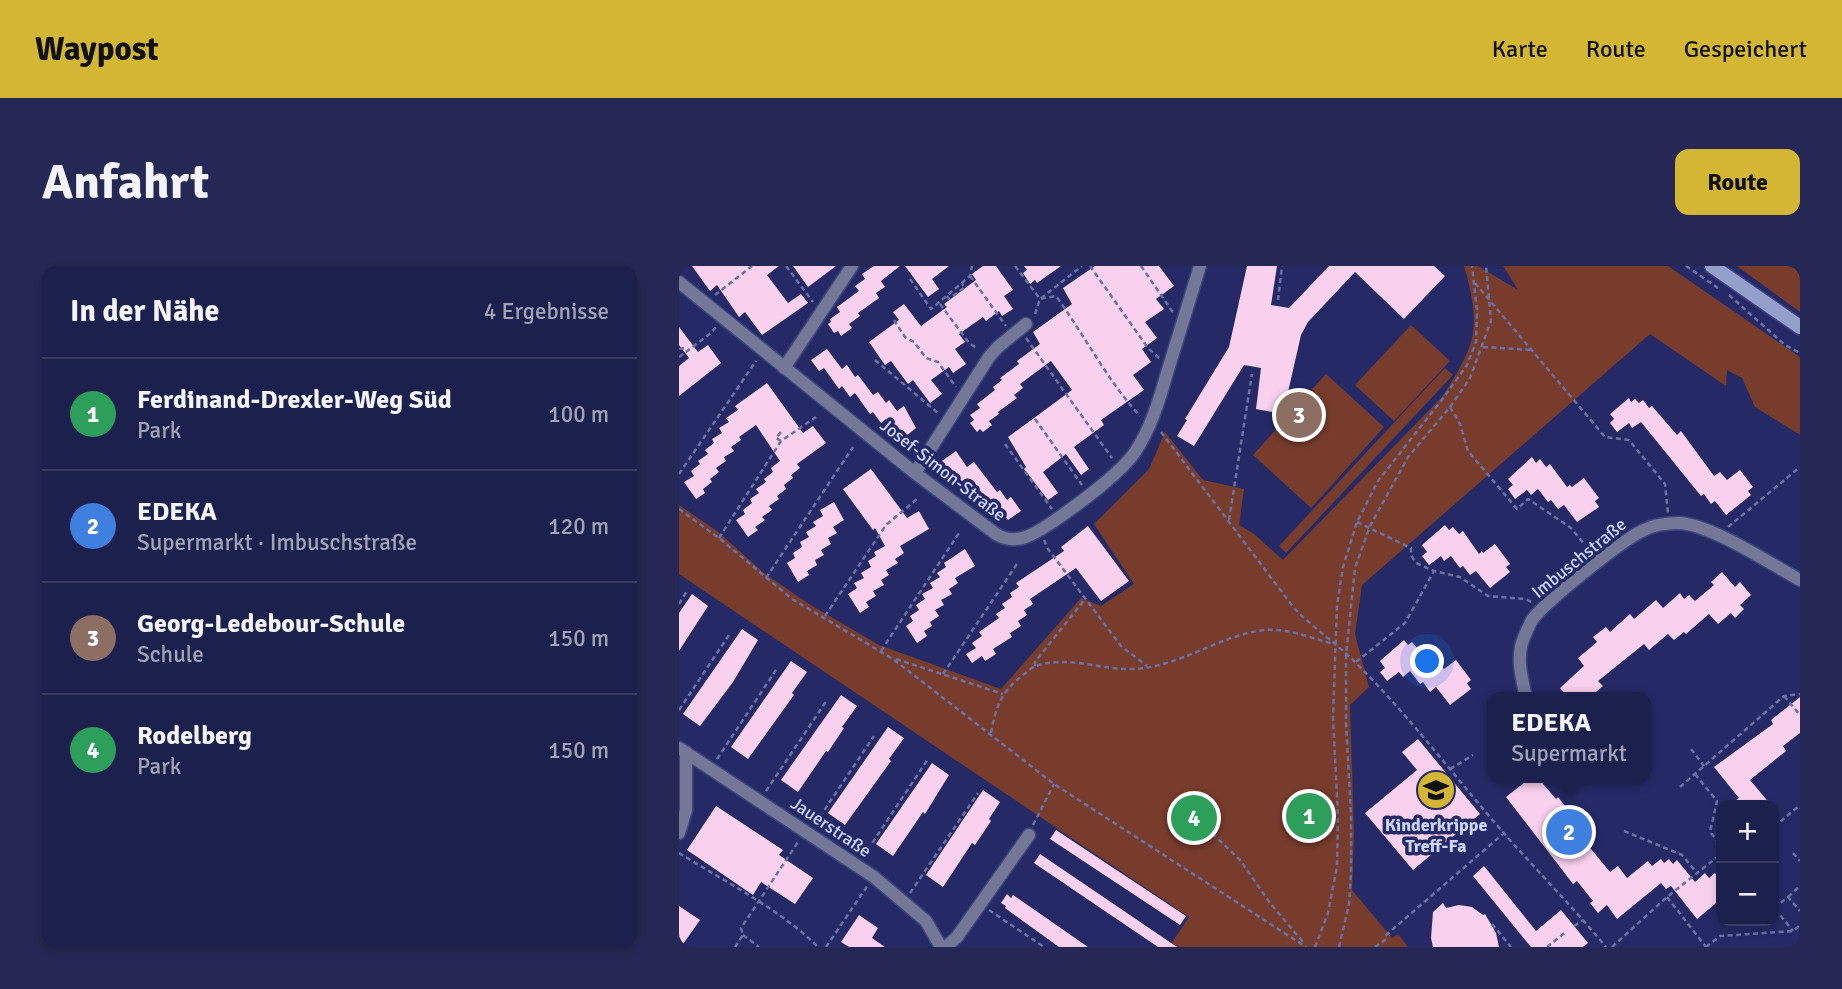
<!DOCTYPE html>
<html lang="de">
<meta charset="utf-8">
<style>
body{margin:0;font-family:Signika,sans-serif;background:#252854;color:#f1f3f6}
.controls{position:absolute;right:21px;bottom:21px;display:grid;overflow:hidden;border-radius:14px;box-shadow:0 4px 10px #0003}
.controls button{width:63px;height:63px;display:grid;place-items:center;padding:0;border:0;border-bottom:2px solid #3a3e65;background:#1c204d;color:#f1f3f6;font:35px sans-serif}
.you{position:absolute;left:749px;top:396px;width:24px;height:24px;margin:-18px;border:5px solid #fff;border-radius:50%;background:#1a73e8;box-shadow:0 0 0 10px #1a73e833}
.badge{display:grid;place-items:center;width:46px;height:46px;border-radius:50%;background:#d4b635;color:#fff;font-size:23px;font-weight:700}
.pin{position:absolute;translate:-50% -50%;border:4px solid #fff;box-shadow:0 2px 7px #0006}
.popup{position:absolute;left:808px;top:426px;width:164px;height:91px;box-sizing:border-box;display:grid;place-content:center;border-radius:14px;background:#1c204d;filter:drop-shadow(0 2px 5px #0005);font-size:23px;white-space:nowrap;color:#a0a3b6}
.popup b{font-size:26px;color:#f1f3f6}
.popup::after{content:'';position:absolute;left:50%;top:100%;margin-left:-14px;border:14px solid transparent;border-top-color:#1c204d}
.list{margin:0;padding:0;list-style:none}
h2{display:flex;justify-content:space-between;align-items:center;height:91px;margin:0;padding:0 28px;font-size:30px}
h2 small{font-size:23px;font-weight:400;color:#a0a3b6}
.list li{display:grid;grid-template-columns:46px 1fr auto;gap:21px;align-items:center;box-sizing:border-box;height:112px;padding:0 28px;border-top:2px solid #3a3e65}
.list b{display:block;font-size:26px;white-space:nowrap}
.list p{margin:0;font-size:23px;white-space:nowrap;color:#a0a3b6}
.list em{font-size:23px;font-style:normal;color:#a0a3b6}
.map{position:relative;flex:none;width:1121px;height:681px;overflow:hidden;border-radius:14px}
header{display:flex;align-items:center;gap:42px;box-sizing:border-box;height:98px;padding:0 35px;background:#d4b635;color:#111}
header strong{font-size:33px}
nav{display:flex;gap:38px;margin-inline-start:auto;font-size:24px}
.intro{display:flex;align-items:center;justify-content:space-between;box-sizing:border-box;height:168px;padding:0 42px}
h1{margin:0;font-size:49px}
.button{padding:18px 32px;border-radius:14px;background:#d4b635;color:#111;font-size:24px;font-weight:700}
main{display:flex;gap:42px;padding:0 42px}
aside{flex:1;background:#1c204d;border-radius:14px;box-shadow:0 4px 10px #0003}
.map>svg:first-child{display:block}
.green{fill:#783c2c}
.building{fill:#f9d0ee}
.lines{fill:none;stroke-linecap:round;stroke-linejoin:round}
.minor-casing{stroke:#40457f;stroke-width:15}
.secondary-casing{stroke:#40457f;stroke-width:17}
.path{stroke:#6a71a4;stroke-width:2.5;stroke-dasharray:5 3.5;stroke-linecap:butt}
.minor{stroke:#727895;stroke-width:12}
.secondary{stroke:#959fcc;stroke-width:14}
.labels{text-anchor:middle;stroke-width:7;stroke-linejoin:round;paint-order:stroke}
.street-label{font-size:18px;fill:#ccd4fa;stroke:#252a67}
.poi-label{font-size:18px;font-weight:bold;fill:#ccd4fa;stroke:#252a67}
</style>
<header>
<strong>Waypost</strong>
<nav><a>Karte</a><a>Route</a><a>Gespeichert</a></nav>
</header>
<div class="intro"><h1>Anfahrt</h1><a class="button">Route</a></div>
<main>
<aside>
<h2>In der Nähe<small>4 Ergebnisse</small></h2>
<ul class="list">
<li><span class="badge" style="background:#2e9e5b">1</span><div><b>Ferdinand-Drexler-Weg Süd</b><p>Park</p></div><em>100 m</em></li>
<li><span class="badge" style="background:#3f7fe0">2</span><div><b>EDEKA</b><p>Supermarkt · Imbuschstraße</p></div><em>120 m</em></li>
<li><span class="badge" style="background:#8d6e63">3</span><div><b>Georg-Ledebour-Schule</b><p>Schule</p></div><em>150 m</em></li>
<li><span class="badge" style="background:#2e9e5b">4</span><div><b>Rodelberg</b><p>Park</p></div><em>150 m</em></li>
</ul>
</aside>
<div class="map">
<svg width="1121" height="681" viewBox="0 0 1121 681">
<rect width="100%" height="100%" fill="#252a67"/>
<path class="green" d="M 785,0 L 799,0 L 839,24 L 824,0 L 989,0 L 1121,91 L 1121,169 L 1076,141 L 1063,112 L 1048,104 L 1047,120 L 971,68 L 683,319 L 676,368 L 690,421 L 671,439 L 675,567 L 673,624 L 713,672 L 719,668 L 729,681 L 490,681 L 510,651 L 0,308 L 0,239 L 38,265 L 85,307 L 130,338 L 200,379 L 322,423 L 402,332 L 422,340 L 455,318 L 415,258 L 470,203 L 486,166 L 524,214 L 565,223 L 560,259 L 575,268 L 604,294 L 763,131 C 774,114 792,86 794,66 C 797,44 791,21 785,0 Z
M 1058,0 L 1121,0 L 1121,46 Z
M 732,59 L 771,95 L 715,155 L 676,119 Z
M 766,102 L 774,109 L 607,287 L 600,280 Z
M 647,108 L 705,161 L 632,242 L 574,189 Z"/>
<path class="building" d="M 13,0 L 100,0 L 88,9 L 109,37 L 122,28 L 129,37 L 83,69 L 66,46 L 60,51 L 38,19 L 31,25 Z
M 114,0 L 157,0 L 129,21 Z
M 195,0 L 221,0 L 202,15 L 206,21 L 197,27 L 200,32 L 179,47 L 181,50 L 170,58 L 173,62 L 162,70 L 159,65 L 155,67 L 149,58 L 152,56 L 151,53 L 161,46 L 158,41 L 180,25 L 176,20 L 186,13 L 183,8 Z
M 226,0 L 270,0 L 253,13 L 260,23 L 249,31 Z
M 304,0 L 317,0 L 334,24 L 325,30 L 334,43 L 323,50 L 320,45 L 307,55 L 304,51 L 280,68 L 286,76 L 276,83 L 287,98 L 274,107 L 270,101 L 252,114 L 263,128 L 251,137 L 234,114 L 229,118 L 212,95 L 206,99 L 190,76 L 220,54 L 214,46 L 225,38 L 242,60 L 268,41 L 265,38 L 297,14 L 293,8 Z
M 345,0 L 382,0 L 358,17 L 356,14 L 351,18 L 344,7 L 348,4 Z
M 416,0 L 480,0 L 495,20 L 477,33 L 485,43 L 466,56 L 478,72 L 463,83 L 472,96 L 454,109 L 465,124 L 422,154 L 425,159 L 395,181 L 410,203 L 402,209 L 387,188 L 364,206 L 379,227 L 369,234 L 345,203 L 347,201 L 329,171 L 393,124 L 372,95 L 341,118 L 344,122 L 335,129 L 338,132 L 319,146 L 320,148 L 310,155 L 313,159 L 304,166 L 301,163 L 298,166 L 291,157 L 295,154 L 291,149 L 301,142 L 298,138 L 316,124 L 314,121 L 323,114 L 321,112 L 340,98 L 338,95 L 361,78 L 354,66 L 393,38 L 384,22 Z
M 568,0 L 598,0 L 592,39 L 610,42 L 650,0 L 755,0 L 766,10 L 725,53 L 676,6 L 629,56 L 622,69 L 604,148 L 577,143 L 582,102 L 565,99 L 515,180 L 498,170 L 508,154 L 506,153 L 550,81 Z
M 0,61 L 19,86 L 29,79 L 42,97 L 0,130 L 0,100 L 10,92 L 0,79 Z
M 148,83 L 163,103 L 168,99 L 176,111 L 179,109 L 194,129 L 199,126 L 207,137 L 210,134 L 218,145 L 225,140 L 237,162 L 222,174 L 207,153 L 202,157 L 194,146 L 191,148 L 176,127 L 171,131 L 163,120 L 160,123 L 145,102 L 140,105 L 132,94 Z
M 88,117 L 124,167 L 134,160 L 147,177 L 118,198 L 121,202 L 112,209 L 114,212 L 105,219 L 107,223 L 98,230 L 100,233 L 90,240 L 93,244 L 83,251 L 86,254 L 76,261 L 79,264 L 69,271 L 57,254 L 66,248 L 64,244 L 73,237 L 71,233 L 80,227 L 77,223 L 87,216 L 85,213 L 94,206 L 92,202 L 101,195 L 77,159 L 60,171 L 62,174 L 52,181 L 55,185 L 45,191 L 47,195 L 37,202 L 40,206 L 31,213 L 33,216 L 24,223 L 26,227 L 17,233 L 5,216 L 15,210 L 12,205 L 21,198 L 19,195 L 29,188 L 26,184 L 35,177 L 33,173 L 43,167 L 40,162 L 50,156 L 47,152 L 59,144 L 56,140 Z
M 950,132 L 952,136 L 956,133 L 960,137 L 964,134 L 970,142 L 973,140 L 998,169 L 1002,165 L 1035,210 L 1041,206 L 1048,214 L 1061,204 L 1074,221 L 1069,225 L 1072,229 L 1047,249 L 1036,235 L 1032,238 L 1025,228 L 1022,230 L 962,156 L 953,162 L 950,157 L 938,166 L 931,157 L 935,153 L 931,148 Z
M 277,185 L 288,201 L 295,196 L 318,226 L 321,224 L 328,234 L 332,231 L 342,245 L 329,254 L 325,249 L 321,252 L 315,244 L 311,247 L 297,228 L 293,230 L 286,221 L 284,223 L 270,204 L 267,207 L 260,197 Z
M 853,191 L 857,197 L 861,193 L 867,201 L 871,198 L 888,221 L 891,219 L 893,221 L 905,212 L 920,232 L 916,235 L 920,241 L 898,256 L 885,239 L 879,243 L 872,234 L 869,236 L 859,223 L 852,229 L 848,224 L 836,233 L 829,223 L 834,219 L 829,213 Z
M 192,203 L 228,252 L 240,245 L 250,263 L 221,280 L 225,287 L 216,293 L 219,297 L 207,304 L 210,309 L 202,314 L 205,319 L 194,325 L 197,330 L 187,336 L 190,341 L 181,347 L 169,328 L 178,322 L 175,317 L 185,312 L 182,307 L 192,301 L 189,295 L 197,290 L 195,286 L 206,280 L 196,262 L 194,264 L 164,223 Z
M 155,236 L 165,254 L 154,261 L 158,267 L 149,272 L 152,278 L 142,284 L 145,289 L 136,294 L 138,299 L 128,305 L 130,309 L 119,316 L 108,297 L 116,292 L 114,287 L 123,281 L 121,276 L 130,271 L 127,266 L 137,260 L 134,256 L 144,250 L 141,244 Z
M 766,259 L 770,264 L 774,261 L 780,268 L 784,265 L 800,288 L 803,285 L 804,287 L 816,278 L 831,298 L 827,301 L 831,306 L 811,322 L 797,305 L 791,309 L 784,300 L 781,302 L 772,290 L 765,295 L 762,290 L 750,299 L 743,290 L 748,286 L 743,279 Z
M 409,260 L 450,315 L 422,335 L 397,302 L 351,333 L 354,338 L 345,344 L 348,349 L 339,355 L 342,360 L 331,367 L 333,371 L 314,383 L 317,388 L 306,395 L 303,390 L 293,397 L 287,388 L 297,382 L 293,377 L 303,370 L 300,366 L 320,352 L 317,348 L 326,342 L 323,338 L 333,331 L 331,327 L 340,321 L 337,317 L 385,285 L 382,281 Z
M 286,283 L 296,300 L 276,312 L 279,317 L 270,323 L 273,328 L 262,334 L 265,339 L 256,344 L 260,350 L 251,356 L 253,360 L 245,365 L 248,370 L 238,377 L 227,360 L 234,355 L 231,350 L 240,344 L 237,339 L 246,333 L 243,328 L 254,322 L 251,317 L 261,311 L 258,307 L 267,301 L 265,297 Z
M 1043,306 L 1056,321 L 1061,316 L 1072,329 L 1061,339 L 1065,343 L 1056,352 L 1052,347 L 1039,358 L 1030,348 L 1007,368 L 1005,366 L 995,374 L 989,368 L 970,384 L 965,378 L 919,415 L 924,420 L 911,431 L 889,431 L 881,422 L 905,400 L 899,392 L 918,376 L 914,371 L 927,361 L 931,366 L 951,348 L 955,353 L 977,334 L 984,342 L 1001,327 L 1005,333 L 1010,329 L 1016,335 L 1035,319 L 1032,316 Z
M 13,328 L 29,340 L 0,385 L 0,347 Z
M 63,363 L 79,374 L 54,416 L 21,460 L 4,448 Z
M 725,374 L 729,379 L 733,376 L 739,383 L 743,380 L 760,403 L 763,401 L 765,403 L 777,394 L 792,414 L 788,417 L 792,423 L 771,439 L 757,421 L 751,426 L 744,416 L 741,418 L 731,405 L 724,411 L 720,406 L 708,415 L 701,406 L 706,402 L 701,395 Z
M 112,395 L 128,406 L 113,427 L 115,429 L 69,493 L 52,481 Z
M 162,429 L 178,440 L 163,461 L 165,462 L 149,486 L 147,485 L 119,526 L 102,514 Z
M 1121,431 L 1121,467 L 1104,480 L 1107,485 L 1071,514 L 1092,539 L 1051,539 L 1060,532 L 1035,501 L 1094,458 L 1092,454 Z
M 209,461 L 225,472 L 210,493 L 212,495 L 166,559 L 149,547 Z
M 739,473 L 801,548 L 734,604 L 686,547 L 738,504 L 723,486 Z
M 253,497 L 270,509 L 246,548 L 244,546 L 214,590 L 197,578 Z
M 851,512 L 859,512 L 877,533 L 879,531 L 903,562 L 898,566 L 931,606 L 939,600 L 948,612 L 969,595 L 973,600 L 982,593 L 985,597 L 990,593 L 994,598 L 998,594 L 1016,616 L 1026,607 L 1030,612 L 1036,607 L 1042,615 L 1042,633 L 1018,653 L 992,620 L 987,623 L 982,617 L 938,653 L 928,639 L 919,647 L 911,637 L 914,635 L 898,615 L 894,618 L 827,531 Z
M 304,524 L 321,536 L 310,553 L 312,555 L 296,579 L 293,577 L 264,621 L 247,609 Z
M 37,540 L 104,584 L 100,589 L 134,612 L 116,638 L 82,616 L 74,629 L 8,584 Z
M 377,564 L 507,650 L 501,659 L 371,573 Z
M 361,588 L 498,681 L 479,681 L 355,597 Z
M 805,600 L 857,665 L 882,644 L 909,677 L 904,681 L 852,681 L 794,610 Z
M 328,628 L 332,632 L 334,629 L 409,681 L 380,681 L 326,642 L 327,640 L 322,637 Z
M 764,637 L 767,642 L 780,639 L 793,641 L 804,649 L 806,648 L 817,667 L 820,681 L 754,681 L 752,672 L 754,646 Z
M 0,640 L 21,654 L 2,681 L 0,681 Z
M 180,649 L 199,662 L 193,672 L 206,681 L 170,681 L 162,676 Z"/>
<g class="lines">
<defs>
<path id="minor" d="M 0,16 L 236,207 L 317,268 C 338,281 357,267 375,255 C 397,240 442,207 456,186 C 472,162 480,135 488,107 C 499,72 510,36 521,0
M 105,102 L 173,0
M 236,207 L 310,91 L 319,81 L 347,58
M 847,431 C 843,413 837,392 844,374 C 846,368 850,360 853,354 C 866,336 944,273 965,264 C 976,258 988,257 1001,257 C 1035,260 1090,297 1121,314
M 0,482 L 195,611 L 247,655 L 262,681
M 0,567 L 7,544 L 7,486
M 267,681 L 278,671 L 350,569"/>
<path id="secondary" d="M 1033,0 L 1121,61"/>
</defs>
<use href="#minor" class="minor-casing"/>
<use href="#secondary" class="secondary-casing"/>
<path class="path" d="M 107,0 L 134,36
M 336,0 L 361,33 L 377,30 C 406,70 428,114 461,150
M 411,0 L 469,82 L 480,92
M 462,0 L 493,45 L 496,47
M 1007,0 L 1039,22
M 291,10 L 327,60
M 231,13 L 252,43 L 291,10 L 293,0
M 796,17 L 926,171 L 950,174 L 986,218 L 989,247
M 36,29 L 73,0
M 1050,29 L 1106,79 L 1121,87
M 268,30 L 270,33 L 286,21 L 283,18
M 599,34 L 603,0
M 261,38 L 290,77 L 299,83
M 356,48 L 361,33 L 403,0
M 215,54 L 226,71 L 235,76 L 247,92 L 259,96 L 277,121
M 347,72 L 433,192
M 804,81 L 853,84
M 0,83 L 5,82 L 8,85
M 0,91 L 32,67 L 37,61
M 196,94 L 259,147
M 771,141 L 781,158 L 789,185 L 838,243 L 849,233 L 892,262 L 911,285
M 356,153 L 403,219
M 482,166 L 615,342 C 635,363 659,378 679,399 C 731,451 775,510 823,565 C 857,604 894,641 927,681
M 102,175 L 97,172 L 102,166
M 326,178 L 373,243
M 0,208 L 77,95
M 0,243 L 40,272 L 113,333 L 214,393 L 375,518 L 627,681
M 550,254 L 573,108
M 678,256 L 732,282 L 732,289 L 737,297 L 755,305 L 781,311 L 809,330 L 846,333 L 855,337
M 1049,261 L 1121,201
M 40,272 L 102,175 L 137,151
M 365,274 L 369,283 L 442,380 L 468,400
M 87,312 L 174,181
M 0,338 L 8,325
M 146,350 L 207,259 L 238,233
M 202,385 L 280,267
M 217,393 L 324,428
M 677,396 L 726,357 L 755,305
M 356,400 L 356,396 L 406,333
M 264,408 L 340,295
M 1105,430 L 1121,449
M 0,444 L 50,369
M 312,467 C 317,440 322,426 344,409 C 348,406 353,401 357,400 C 388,389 422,404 453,403 C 500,402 540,369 586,364 C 610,362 632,372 654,378
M 1012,483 L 1025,500
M 38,493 L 97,404
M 771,503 L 794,489
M 1016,508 L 1038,535 L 1031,566 L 1042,579
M 1001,521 L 1105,430 L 1121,428
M 87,525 L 148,434
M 515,550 L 561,594 L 591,637 L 624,676 L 623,679
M 136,558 L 195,470
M 354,559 L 375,518
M 1095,561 L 1121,539
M 945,565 L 1003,589 L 1018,607
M 0,587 C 45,615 102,644 139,681
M 1114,587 L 1121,595
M 184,591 L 249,493
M 231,627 L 299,527
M 988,631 L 1027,681
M 1109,631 L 1121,620
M 1095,642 L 1109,631 L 1121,645
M 1096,643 L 1114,665
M 310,644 L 365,681
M 813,658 L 832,681
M 895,660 L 904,654
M 64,669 L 80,681
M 56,681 L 64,669 L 62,662 L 119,576
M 147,681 L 189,619
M 636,681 L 649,647 L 658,600 L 659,550 L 654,452 L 658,339 L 664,301 L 678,256 L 699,215 L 765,131 L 788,99 L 797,76 L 798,45 L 793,0
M 660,681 L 670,638 L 672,608 L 672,549 L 667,457 L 667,389 L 676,302 L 691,260 L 729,191 L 771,141 L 791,112 L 812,55 L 807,0
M 696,681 L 706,674 L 706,670 L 825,567
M 868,681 L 888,665
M 933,681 L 988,631 L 1042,588
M 1027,681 L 1041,670 L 1114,665 L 1121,659"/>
<use href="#minor" class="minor"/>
<use href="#secondary" class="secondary"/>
</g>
<defs>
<symbol id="school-disc" viewBox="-11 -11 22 22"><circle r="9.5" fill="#d4b635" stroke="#252a67"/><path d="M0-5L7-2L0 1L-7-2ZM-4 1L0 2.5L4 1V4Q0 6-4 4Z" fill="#111"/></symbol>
</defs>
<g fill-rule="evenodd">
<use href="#school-disc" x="735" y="502" width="44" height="44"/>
</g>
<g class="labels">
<g class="street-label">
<text transform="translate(264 204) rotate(38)" y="6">Josef-Simon-Straße</text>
<text transform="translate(900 292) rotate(-39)" y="6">Imbuschstraße</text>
<text transform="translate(152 561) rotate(34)" y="6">Jauerstraße</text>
</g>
<g class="poi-label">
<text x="757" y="565">Kinderkrippe<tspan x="757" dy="21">Treff-Fa</tspan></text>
</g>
</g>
</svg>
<div class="controls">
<button>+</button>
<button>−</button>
</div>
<div class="you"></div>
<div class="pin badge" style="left:630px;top:550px;background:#2e9e5b">1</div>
<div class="pin badge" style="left:890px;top:566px;background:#3f7fe0">2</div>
<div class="popup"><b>EDEKA</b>Supermarkt</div>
<div class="pin badge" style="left:620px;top:149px;background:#8d6e63">3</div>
<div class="pin badge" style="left:515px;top:552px;background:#2e9e5b">4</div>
</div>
</main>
